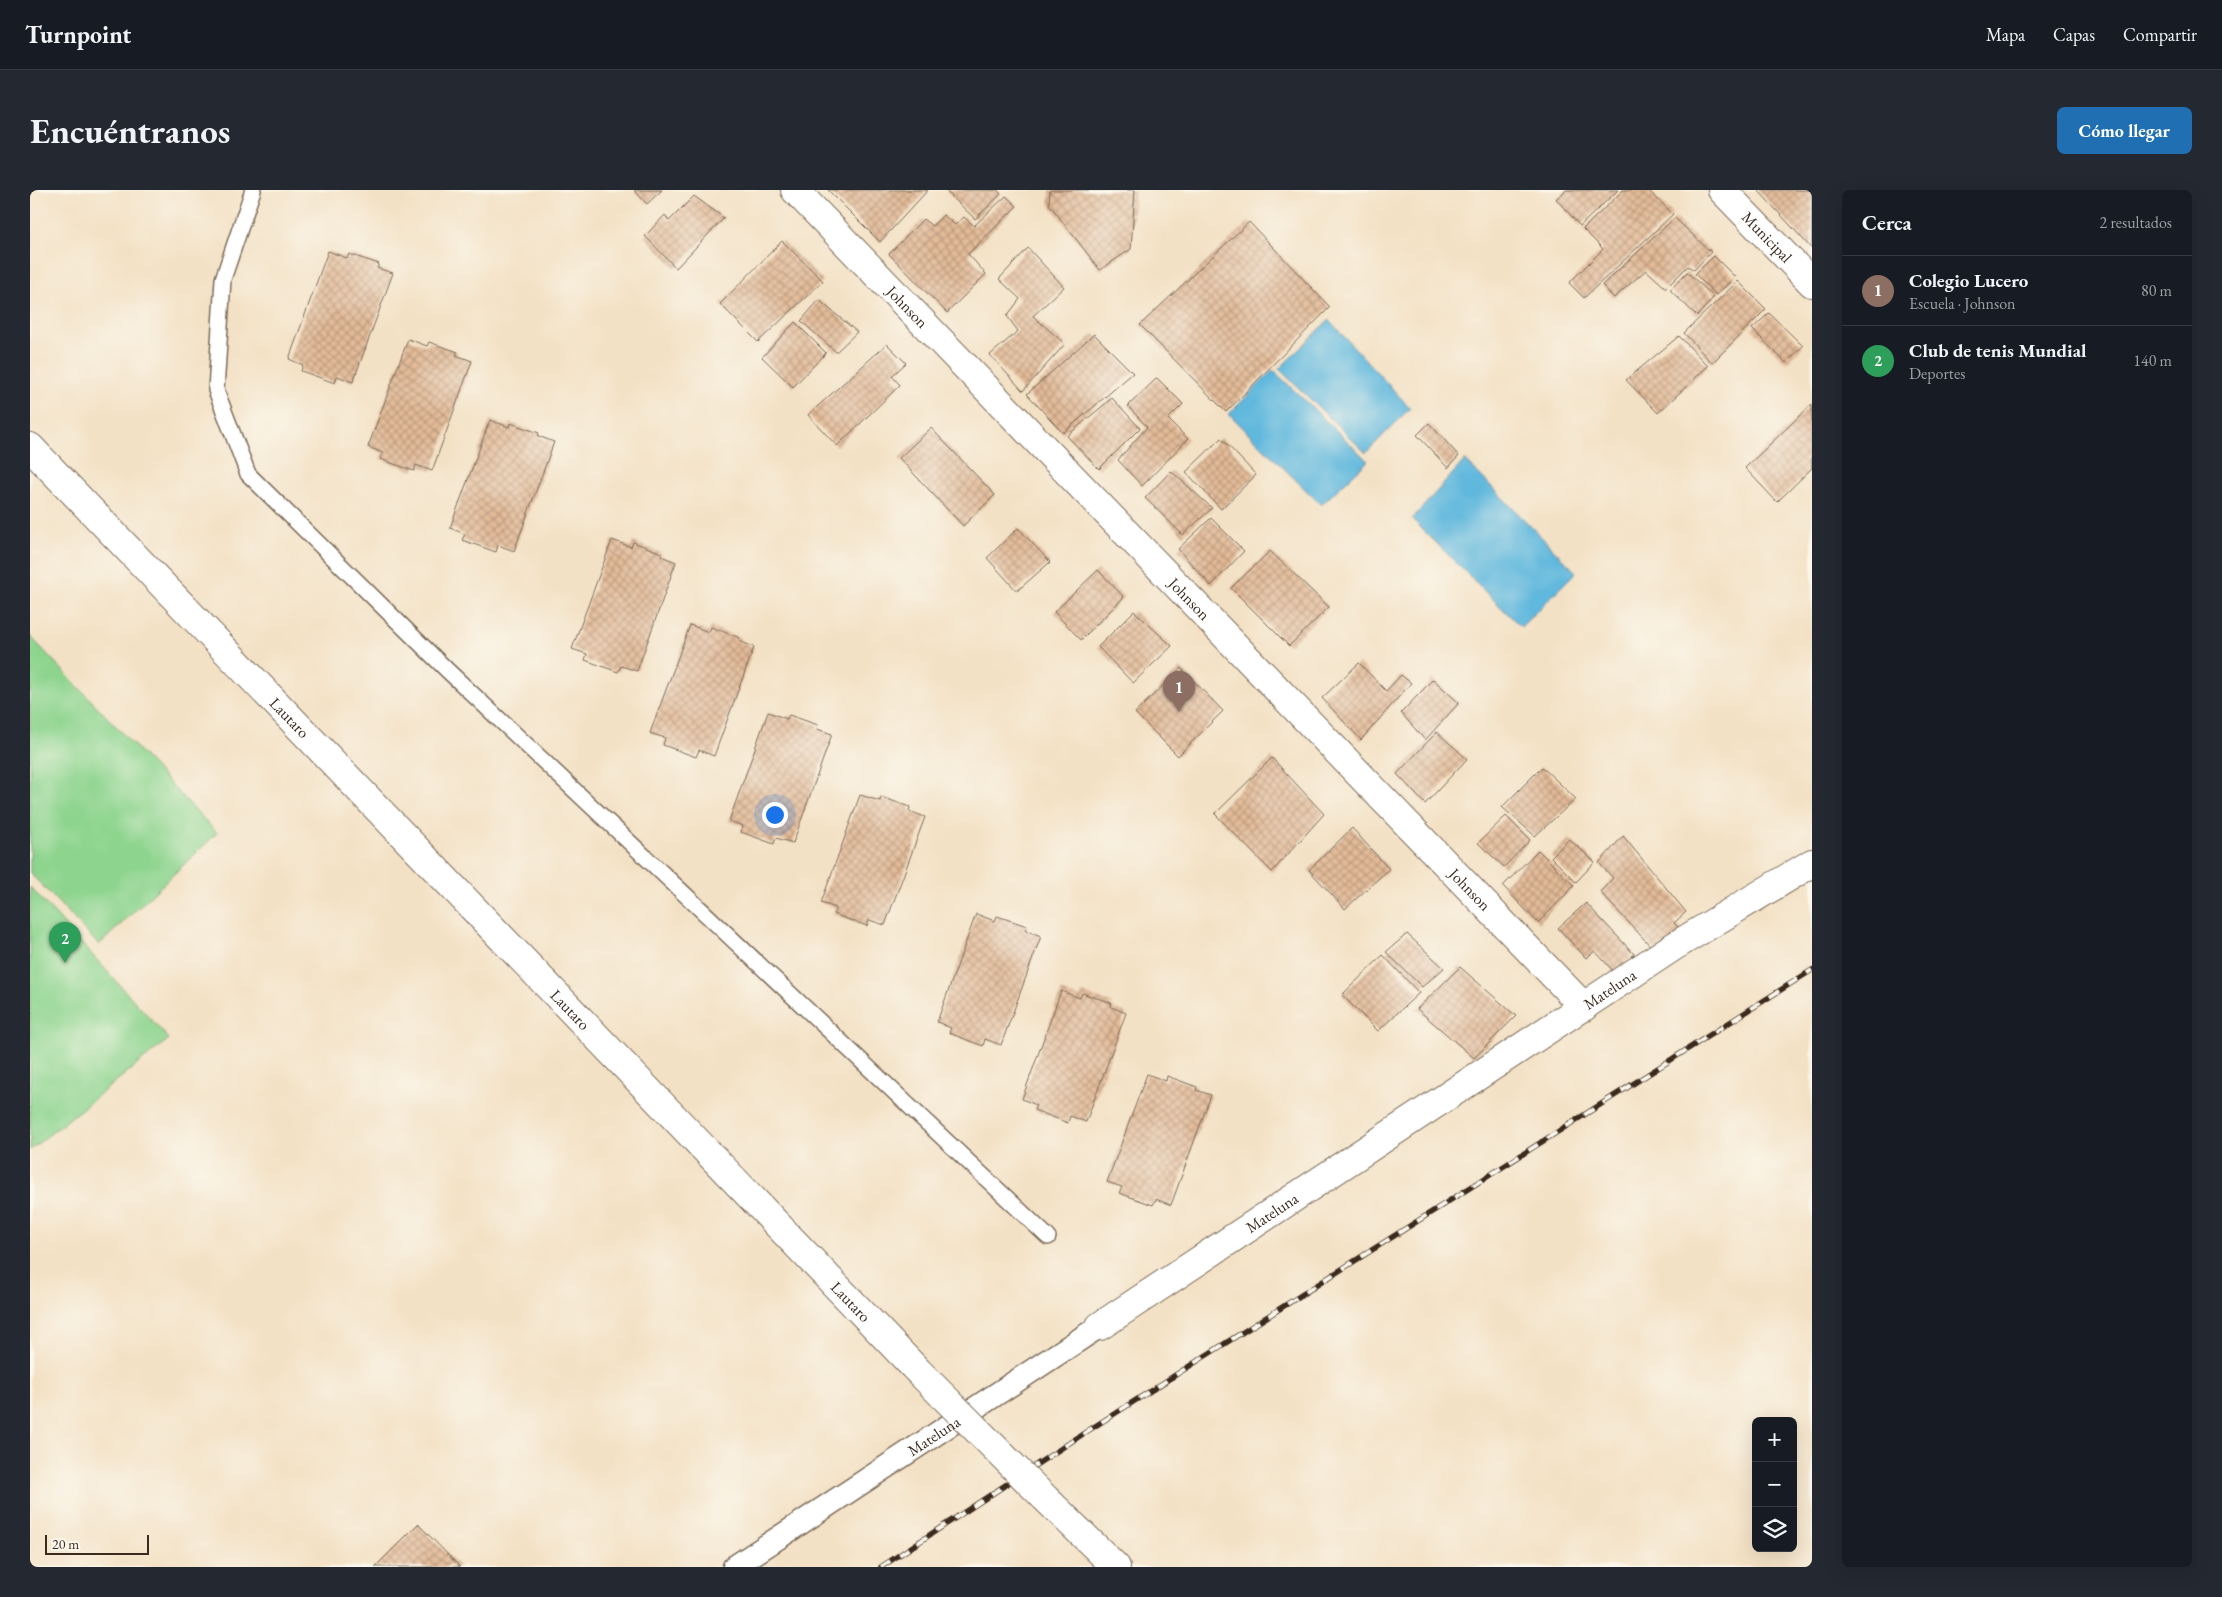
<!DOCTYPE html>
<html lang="es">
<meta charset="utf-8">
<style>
body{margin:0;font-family:"EB Garamond",serif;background:#242831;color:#f1f3f6}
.controls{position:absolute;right:15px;bottom:15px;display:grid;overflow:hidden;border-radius:8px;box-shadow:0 5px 20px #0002}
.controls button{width:45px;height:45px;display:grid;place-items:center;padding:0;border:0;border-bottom:1px solid #363941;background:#171b24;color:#f1f3f6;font:25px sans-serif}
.scale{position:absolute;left:15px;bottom:12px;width:104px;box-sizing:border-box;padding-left:5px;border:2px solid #3b2a1e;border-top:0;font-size:14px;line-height:18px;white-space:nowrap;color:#3b2a1e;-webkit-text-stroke:4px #fbf7ec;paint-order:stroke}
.you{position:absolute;left:744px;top:624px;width:18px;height:18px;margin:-12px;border:4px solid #fff;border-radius:50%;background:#1a73e8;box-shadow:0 0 0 8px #1a73e833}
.badge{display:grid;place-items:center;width:32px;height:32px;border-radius:50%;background:#1f6fb2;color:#fff;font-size:16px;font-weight:700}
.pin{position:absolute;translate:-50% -41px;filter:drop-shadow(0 1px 2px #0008)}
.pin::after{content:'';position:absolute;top:26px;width:18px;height:15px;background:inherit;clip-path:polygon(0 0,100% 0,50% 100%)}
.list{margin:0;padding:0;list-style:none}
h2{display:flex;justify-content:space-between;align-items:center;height:65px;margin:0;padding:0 20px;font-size:21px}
h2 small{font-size:16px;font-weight:400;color:#9ea1a6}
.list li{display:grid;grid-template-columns:32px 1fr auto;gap:15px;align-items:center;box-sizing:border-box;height:70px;padding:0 20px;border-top:1px solid #363941}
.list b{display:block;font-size:19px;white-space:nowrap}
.list p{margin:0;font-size:16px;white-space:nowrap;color:#9ea1a6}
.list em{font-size:16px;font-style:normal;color:#9ea1a6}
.icon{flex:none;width:28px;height:28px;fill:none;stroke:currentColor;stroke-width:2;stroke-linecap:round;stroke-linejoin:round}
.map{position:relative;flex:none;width:1782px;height:1377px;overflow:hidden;border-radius:8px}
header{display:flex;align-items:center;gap:30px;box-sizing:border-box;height:70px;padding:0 25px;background:#171b24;border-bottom:1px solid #363941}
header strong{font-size:24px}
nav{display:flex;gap:28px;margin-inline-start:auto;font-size:18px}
.intro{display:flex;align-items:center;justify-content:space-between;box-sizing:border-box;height:120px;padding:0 30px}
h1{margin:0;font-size:35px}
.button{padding:12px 22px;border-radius:8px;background:#1f6fb2;color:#fff;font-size:18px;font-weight:700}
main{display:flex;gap:30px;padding:0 30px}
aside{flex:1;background:#171b24;border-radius:8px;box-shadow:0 5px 20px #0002}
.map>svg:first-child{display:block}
.garden{fill:#8dd48e;stroke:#647f56}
.water{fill:#60b8dd;stroke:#4e717e}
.building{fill:url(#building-cross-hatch)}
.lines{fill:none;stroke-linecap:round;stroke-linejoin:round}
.service-casing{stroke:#7b6a58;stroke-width:18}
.pedestrian-casing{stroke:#7b6a58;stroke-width:25}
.minor-casing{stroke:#7b6a58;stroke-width:30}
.primary-casing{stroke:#7b6a58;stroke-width:30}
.service{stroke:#fff;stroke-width:15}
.pedestrian{stroke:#fff;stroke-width:22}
.minor{stroke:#fff;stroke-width:28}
.primary{stroke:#fff;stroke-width:28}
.rail-casing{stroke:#3b2a1e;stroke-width:5.5}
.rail{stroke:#fbf7ec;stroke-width:4;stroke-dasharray:11;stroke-linecap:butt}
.primary-bridge-casing{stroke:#7b6a58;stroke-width:30;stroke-linecap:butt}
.primary-bridge{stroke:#fff;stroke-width:28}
.labels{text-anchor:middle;stroke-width:4;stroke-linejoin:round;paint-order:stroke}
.street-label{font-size:16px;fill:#3b2a1e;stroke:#fbf7ec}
</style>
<header>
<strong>Turnpoint</strong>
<nav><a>Mapa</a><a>Capas</a><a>Compartir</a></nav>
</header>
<div class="intro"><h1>Encuéntranos</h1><a class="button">Cómo llegar</a></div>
<main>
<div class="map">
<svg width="1782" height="1377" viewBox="0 0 1782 1377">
<defs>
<pattern id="building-cross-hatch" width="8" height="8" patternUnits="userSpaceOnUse" patternTransform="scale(1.25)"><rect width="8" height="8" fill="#e3bb99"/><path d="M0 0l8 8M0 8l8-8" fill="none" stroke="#b9987c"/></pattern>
</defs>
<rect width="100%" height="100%" fill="#fbf7ec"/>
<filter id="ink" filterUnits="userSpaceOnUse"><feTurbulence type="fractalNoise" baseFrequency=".02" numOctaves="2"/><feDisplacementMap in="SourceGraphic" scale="10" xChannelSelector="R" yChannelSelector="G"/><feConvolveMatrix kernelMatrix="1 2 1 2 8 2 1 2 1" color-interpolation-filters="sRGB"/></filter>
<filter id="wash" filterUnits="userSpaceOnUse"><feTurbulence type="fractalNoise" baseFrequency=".0096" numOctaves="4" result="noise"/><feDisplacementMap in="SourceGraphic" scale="20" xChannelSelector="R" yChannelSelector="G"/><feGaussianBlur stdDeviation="1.12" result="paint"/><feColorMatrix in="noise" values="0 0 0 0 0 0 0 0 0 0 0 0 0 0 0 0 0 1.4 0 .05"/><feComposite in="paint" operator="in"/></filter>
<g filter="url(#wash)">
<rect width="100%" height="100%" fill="#f3e1c5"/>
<path class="garden" d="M 0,446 L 187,643 L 69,755 L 0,683 Z
M 0,697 L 139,849 L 0,960 Z"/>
<path class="water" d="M 1299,130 L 1380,218 L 1336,263 L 1249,179 Z
M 1243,180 L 1338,271 L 1291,315 L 1199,224 Z
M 1435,270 L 1546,382 L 1491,437 L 1382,329 Z"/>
<g id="blocks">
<path class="building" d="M 604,0 L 632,0 L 617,14 Z
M 798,0 L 898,0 L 850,52 Z
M 915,0 L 967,0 L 971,4 L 945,29 Z
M 1020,0 L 1105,0 L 1101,59 L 1070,80 L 1019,14 Z
M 1536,0 L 1588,0 L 1550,36 L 1526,9 Z
M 1593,0 L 1618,0 L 1643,24 L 1554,108 L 1539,93 L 1573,59 L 1553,39 Z
M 1728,0 L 1782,0 L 1782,59 Z
M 664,6 L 694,28 L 646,78 L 615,46 L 635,25 L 639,31 Z
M 976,6 L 987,16 L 938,64 L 956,84 L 917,123 L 859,64 L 893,29 L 902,36 L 913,25 L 925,35 L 934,27 L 944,36 Z
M 1645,28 L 1681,62 L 1664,80 L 1658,76 L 1636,98 L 1616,80 L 1584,108 L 1572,95 Z
M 1219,32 L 1300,117 L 1196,222 L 1110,135 Z
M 752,51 L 793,91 L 728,152 L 690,114 Z
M 998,58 L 1034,97 L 1003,126 L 1035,154 L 993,201 L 960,165 L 988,141 L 977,126 L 990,109 L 969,89 Z
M 298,61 L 317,68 L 319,64 L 349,74 L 347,78 L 363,83 L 323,192 L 307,186 L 305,193 L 271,181 L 273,175 L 259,169 Z
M 1684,66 L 1705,87 L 1686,105 L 1665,84 Z
M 1657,82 L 1684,107 L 1667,126 L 1640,100 Z
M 1708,91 L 1736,119 L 1682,173 L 1654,143 Z
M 789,110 L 827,142 L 806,162 L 771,131 Z
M 1739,123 L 1773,156 L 1756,173 L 1722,139 Z
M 765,132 L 796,163 L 763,197 L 732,167 Z
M 1064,144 L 1103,183 L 1033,243 L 997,204 Z
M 1649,146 L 1678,176 L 1628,223 L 1596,190 Z
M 378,149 L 397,156 L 399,152 L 428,162 L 426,165 L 442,171 L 402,281 L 386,275 L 384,281 L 350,269 L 353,263 L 338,257 Z
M 857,154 L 876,173 L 862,186 L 870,195 L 807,256 L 778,225 Z
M 1127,188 L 1153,214 L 1138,229 L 1158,249 L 1112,296 L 1088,270 L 1117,237 L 1098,216 Z
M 1082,208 L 1110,238 L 1069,279 L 1037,246 Z
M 1782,214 L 1782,278 L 1747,312 L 1715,278 Z
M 460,230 L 479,237 L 480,233 L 509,243 L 508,246 L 524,252 L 484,361 L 468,355 L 466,362 L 432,350 L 435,344 L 420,338 Z
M 1399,233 L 1429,266 L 1418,278 L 1387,245 Z
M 901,238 L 965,305 L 933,336 L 869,268 Z
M 1191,248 L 1226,285 L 1191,319 L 1156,282 Z
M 1141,281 L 1182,318 L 1153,345 L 1115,308 Z
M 1181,328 L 1214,361 L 1181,396 L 1148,359 Z
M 988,338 L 1020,372 L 987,401 L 957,368 Z
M 582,350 L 601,357 L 603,352 L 632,363 L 631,366 L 646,372 L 607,481 L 591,476 L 588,482 L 555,470 L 557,464 L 542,459 Z
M 1240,361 L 1299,417 L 1259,456 L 1201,398 Z
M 1068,380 L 1094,407 L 1051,450 L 1024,422 Z
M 1104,421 L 1142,456 L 1103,493 L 1068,457 Z
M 660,435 L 679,442 L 681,437 L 710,448 L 709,451 L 724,457 L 684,566 L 669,560 L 666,567 L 633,555 L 635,548 L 620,543 Z
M 1329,473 L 1356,501 L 1371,485 L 1381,493 L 1331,550 L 1292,508 Z
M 1151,478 L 1193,521 L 1148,566 L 1105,523 Z
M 1403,489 L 1429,513 L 1395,550 L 1371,523 Z
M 738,522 L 757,529 L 759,525 L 788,535 L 787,539 L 802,544 L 763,653 L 746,648 L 744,654 L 711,642 L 713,636 L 699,631 Z
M 1407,542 L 1437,569 L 1395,614 L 1367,584 Z
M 1242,568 L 1294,624 L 1242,682 L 1185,624 Z
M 1512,577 L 1546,609 L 1505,646 L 1472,617 Z
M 830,605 L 850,611 L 851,607 L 880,617 L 879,621 L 895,627 L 855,735 L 839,730 L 837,736 L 803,724 L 806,718 L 791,713 Z
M 1476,626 L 1500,650 L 1474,677 L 1448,653 Z
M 1322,638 L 1359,679 L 1315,719 L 1279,680 Z
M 1593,646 L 1656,722 L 1644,733 L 1654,743 L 1629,765 L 1570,702 L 1583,688 L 1569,673 Z
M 1539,649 L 1565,672 L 1546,692 L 1521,667 Z
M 1508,660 L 1544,696 L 1508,733 L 1473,696 Z
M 1556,713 L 1604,764 L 1585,783 L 1565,761 L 1556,768 L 1528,738 Z
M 946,724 L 965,731 L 967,726 L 997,736 L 995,740 L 1011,746 L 971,855 L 955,849 L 953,856 L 919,843 L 921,838 L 907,832 Z
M 1377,744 L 1414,778 L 1392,797 L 1356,762 Z
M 1353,765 L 1389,803 L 1348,841 L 1312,805 Z
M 1430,777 L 1486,826 L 1444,868 L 1387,819 Z
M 1031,801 L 1050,808 L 1052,803 L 1082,813 L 1081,817 L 1096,823 L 1056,932 L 1040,926 L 1038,933 L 1004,920 L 1006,915 L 992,909 Z
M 1117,884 L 1136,891 L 1137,886 L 1167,897 L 1166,900 L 1181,905 L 1141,1015 L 1126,1009 L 1123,1015 L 1089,1003 L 1092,997 L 1077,992 Z
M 388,1334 L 430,1377 L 345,1377 Z"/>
</g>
</g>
<g filter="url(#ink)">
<use href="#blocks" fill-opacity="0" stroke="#7b6a58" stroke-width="1"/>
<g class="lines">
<defs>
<path id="service" d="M 223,0 L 193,89 L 186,200 L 218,284 L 417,480 L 1018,1047"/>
<g id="pedestrian">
<path id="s1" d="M 704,1377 L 1070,1136"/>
</g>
<g id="minor">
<path id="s2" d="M 765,0 L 1554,817"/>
<path id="s3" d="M 1692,0 L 1782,93"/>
<path id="s4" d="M 1070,1136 L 1643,757 L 1782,673"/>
</g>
<g id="primary">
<path id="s5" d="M 0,257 L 886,1179"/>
<path d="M 1013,1306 L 1086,1377"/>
</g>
</defs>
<use href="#service" class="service-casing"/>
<use href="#pedestrian" class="pedestrian-casing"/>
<use href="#minor" class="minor-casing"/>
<use href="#primary" class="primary-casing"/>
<use href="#service" class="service"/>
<use href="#pedestrian" class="pedestrian"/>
<use href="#minor" class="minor"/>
<use href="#primary" class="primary"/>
<defs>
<path id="rail" d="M 851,1377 L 1059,1240 L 1782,780"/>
</defs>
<use href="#rail" class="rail-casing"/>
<use href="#rail" class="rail"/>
<defs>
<path id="primary-bridge" d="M 886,1179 L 1013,1306"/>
</defs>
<use href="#primary-bridge" class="primary-bridge-casing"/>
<use href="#primary-bridge" class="primary-bridge"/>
</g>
</g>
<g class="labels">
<g class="street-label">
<text dy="6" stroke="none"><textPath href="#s3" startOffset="65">Municipal</textPath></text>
<text dy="6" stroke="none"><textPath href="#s2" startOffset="162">Johnson</textPath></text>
<text dy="6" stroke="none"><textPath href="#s2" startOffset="568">Johnson</textPath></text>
<text dy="6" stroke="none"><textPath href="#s5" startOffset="375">Lautaro</textPath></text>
<text dy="6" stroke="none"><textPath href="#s2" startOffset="972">Johnson</textPath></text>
<text dy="6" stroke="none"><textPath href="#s4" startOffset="611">Mateluna</textPath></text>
<text dy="6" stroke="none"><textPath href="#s5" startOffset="780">Lautaro</textPath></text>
<text dy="6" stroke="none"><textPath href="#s4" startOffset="206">Mateluna</textPath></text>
<text dy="6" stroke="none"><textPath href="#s5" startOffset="1185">Lautaro</textPath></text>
<text dy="6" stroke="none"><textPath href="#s1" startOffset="239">Mateluna</textPath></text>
</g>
</g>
</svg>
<div class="controls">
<button>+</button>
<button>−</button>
<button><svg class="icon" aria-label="layers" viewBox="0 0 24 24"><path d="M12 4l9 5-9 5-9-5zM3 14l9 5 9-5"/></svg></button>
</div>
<div class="scale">20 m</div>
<div class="you"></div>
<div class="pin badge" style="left:1149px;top:522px;background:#8d6e63">1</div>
<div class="pin badge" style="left:35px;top:773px;background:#2e9e5b">2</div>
</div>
<aside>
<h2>Cerca<small>2 resultados</small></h2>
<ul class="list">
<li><span class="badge" style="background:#8d6e63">1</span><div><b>Colegio Lucero</b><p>Escuela · Johnson</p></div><em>80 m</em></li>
<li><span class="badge" style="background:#2e9e5b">2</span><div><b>Club de tenis Mundial</b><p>Deportes</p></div><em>140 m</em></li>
</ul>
</aside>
</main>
